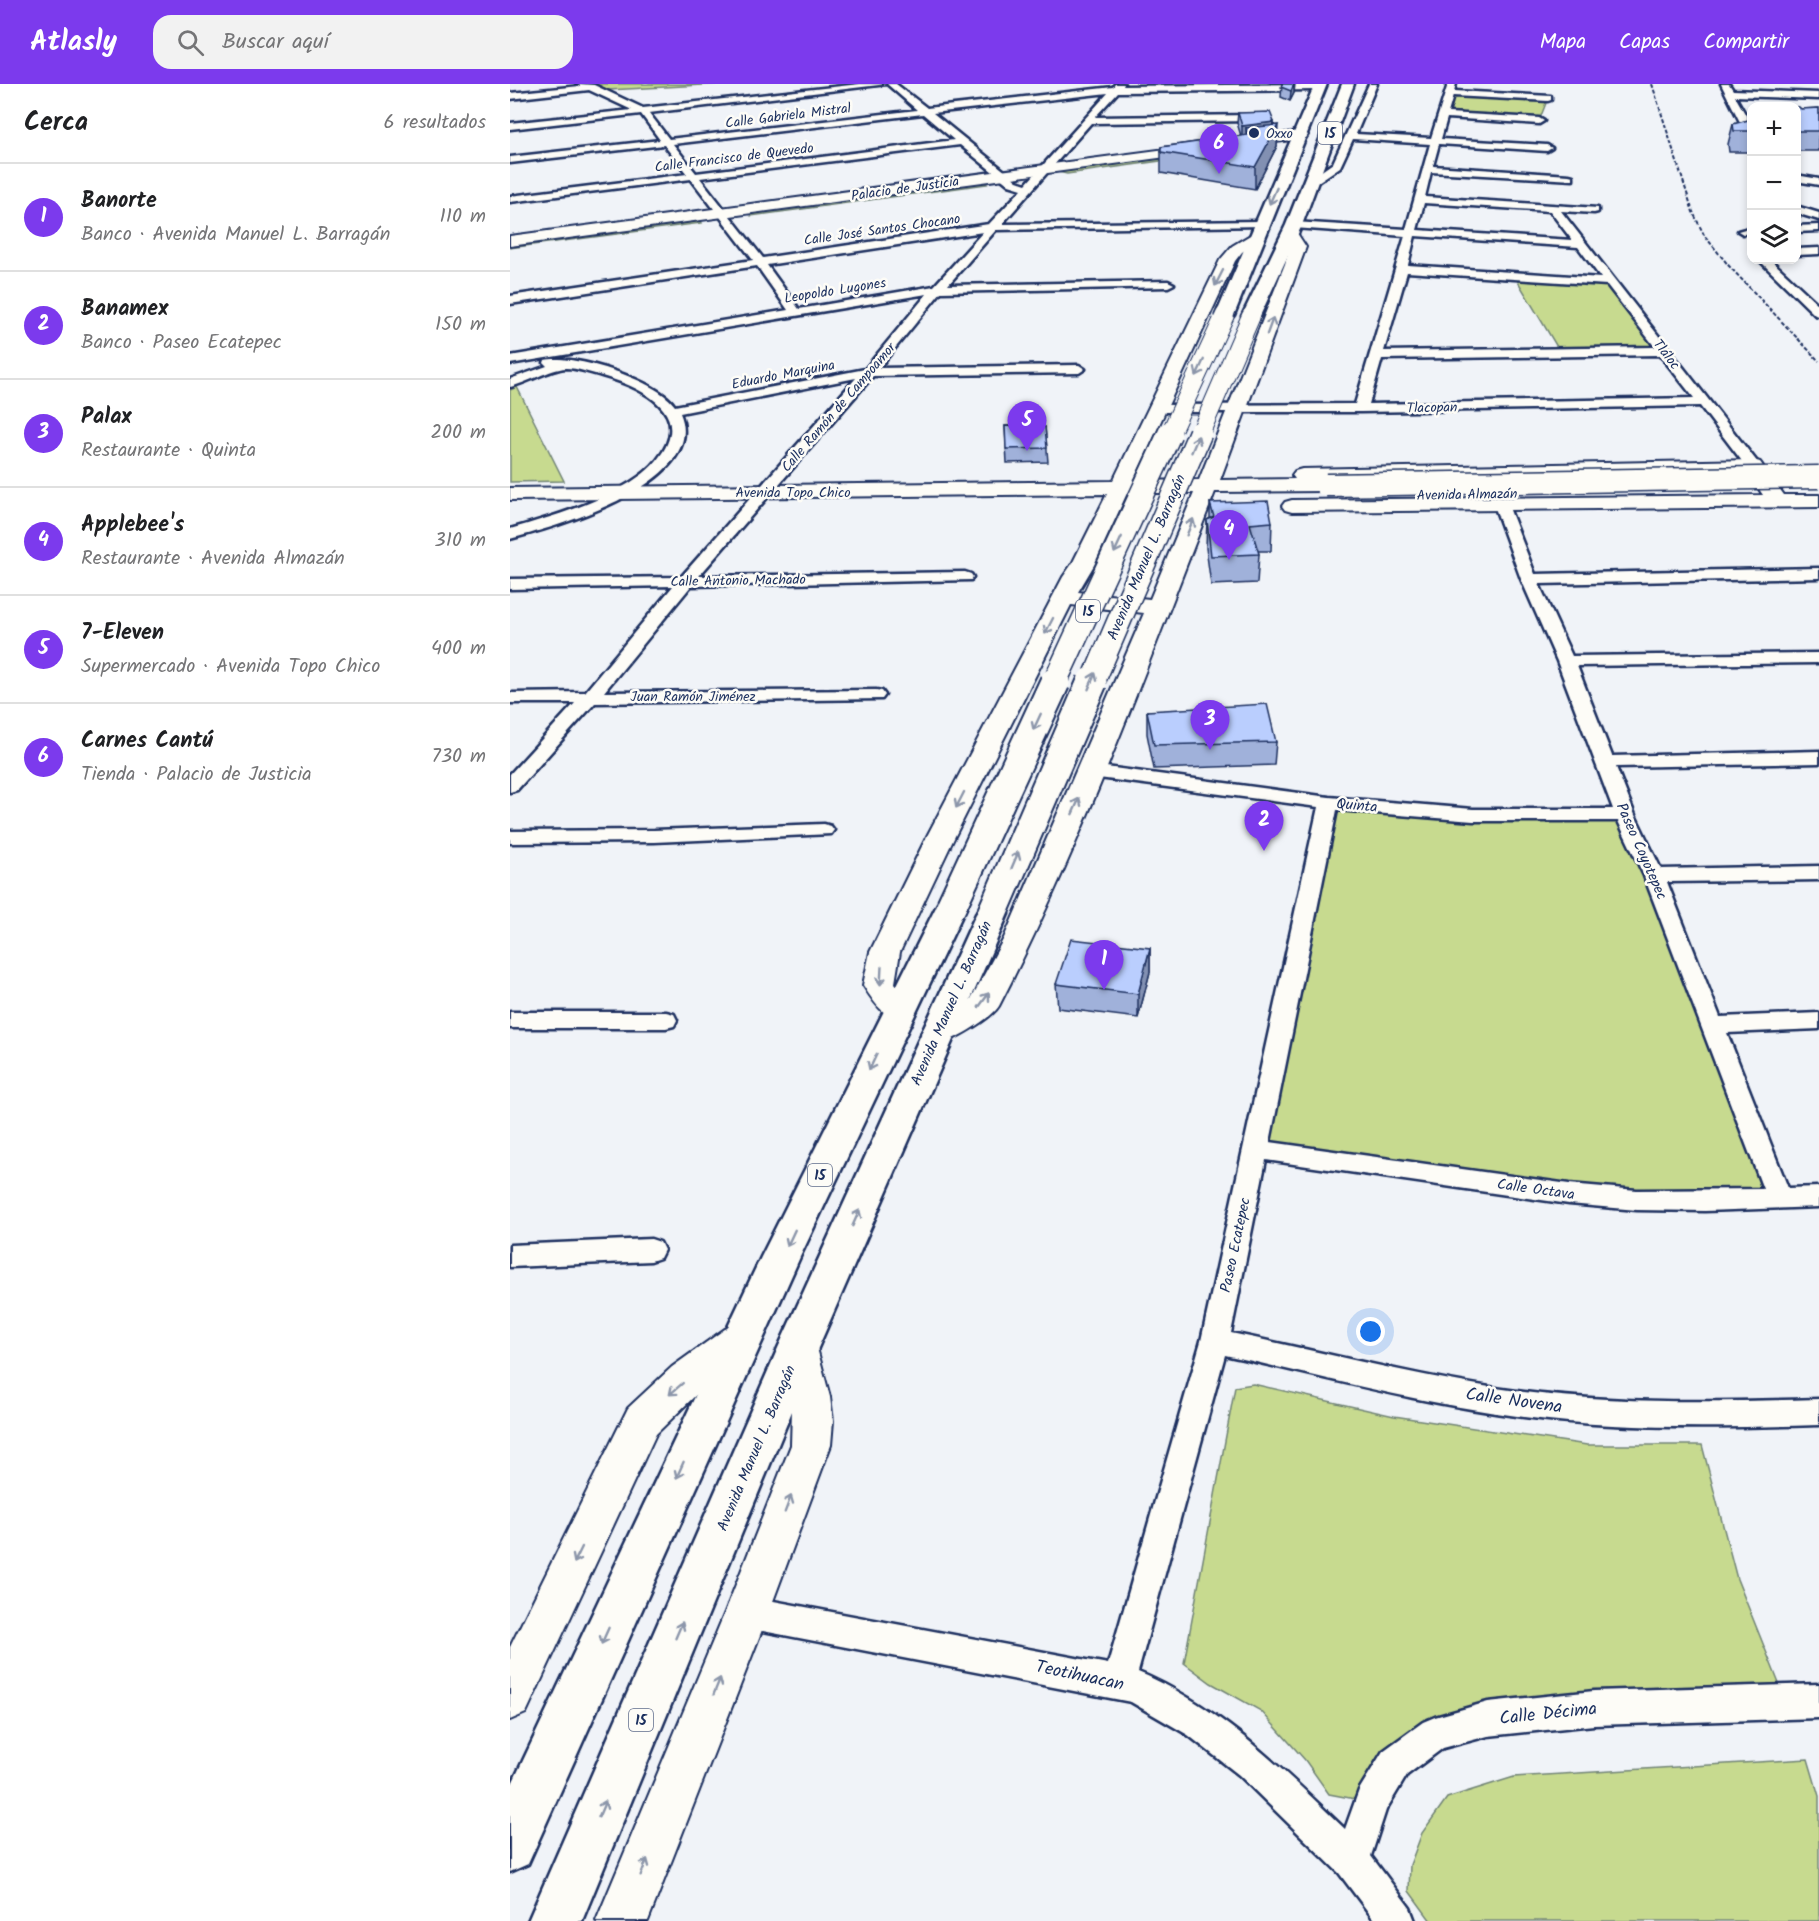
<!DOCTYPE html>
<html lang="es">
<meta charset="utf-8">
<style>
body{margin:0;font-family:Kalam,sans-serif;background:#f2f2f2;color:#202124}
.controls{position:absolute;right:18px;top:18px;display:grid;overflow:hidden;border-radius:12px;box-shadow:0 3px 9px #0003}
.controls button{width:54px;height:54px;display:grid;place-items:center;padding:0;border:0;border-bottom:2px solid #e0e0e0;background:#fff;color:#202124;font:30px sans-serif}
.you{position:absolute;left:861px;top:1248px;width:21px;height:21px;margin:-15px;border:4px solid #fff;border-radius:50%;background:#1a73e8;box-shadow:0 0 0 9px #1a73e833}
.badge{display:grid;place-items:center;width:39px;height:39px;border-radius:50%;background:#7c3aed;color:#fff;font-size:20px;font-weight:700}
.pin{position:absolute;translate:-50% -50px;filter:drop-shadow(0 2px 3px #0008)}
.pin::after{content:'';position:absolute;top:32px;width:21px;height:18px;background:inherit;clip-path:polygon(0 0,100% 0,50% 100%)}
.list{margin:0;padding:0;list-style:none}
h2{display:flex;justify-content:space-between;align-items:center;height:78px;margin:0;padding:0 24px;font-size:26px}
h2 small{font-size:20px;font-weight:400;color:#757577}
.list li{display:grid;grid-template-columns:39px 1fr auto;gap:18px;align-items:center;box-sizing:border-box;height:108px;padding:0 24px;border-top:2px solid #e0e0e0}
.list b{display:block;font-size:22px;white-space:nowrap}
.list p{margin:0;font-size:20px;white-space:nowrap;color:#757577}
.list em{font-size:20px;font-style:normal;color:#757577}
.icon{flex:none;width:33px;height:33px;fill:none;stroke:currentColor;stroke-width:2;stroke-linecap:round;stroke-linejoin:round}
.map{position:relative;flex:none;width:1309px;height:1837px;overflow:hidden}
header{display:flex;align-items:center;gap:36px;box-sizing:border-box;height:84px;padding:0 30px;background:#7c3aed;color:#fff}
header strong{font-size:28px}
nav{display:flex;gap:33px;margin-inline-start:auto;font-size:21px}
.search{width:420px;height:54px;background:#f2f2f2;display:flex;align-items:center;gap:15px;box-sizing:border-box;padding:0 21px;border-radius:18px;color:#757577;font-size:22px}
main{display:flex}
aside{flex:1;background:#fff}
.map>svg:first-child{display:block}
.green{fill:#c7da8f;stroke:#718476;stroke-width:1.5}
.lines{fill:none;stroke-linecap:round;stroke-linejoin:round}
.street-casing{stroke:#1b2f5e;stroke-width:5}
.secondary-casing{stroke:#1b2f5e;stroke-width:4}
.highway-casing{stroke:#1b2f5e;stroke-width:5}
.street{fill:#fdfcf7;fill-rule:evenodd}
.secondary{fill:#fdfcf7;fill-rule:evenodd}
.highway{fill:#fdfcf7;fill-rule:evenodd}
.rail{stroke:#1b2f5e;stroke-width:2;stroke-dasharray:4 2;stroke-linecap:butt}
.secondary-bridge-casing{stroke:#1b2f5e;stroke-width:25;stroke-linecap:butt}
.highway-bridge-far2-casing{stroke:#1b2f5e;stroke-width:20;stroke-linecap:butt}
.highway-bridge-far1-casing{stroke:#1b2f5e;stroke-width:26;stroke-linecap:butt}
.highway-bridge-casing{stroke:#1b2f5e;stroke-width:33;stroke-linecap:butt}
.secondary-bridge{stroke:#fdfcf7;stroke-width:22}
.highway-bridge-far2{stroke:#fdfcf7;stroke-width:18}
.highway-bridge-far1{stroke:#fdfcf7;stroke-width:23}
.highway-bridge{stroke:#fdfcf7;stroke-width:29}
.wall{fill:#a0b1da;stroke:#1b2f5e;stroke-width:1.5}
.shaded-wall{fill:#8290b2;stroke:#1b2f5e;stroke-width:1.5}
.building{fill:#bacefe;stroke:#1b2f5e;stroke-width:1.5}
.oneway{stroke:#8c96aa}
.poi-dot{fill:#1b2f5e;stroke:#fdfcf7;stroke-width:2}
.labels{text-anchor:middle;stroke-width:5;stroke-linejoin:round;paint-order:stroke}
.far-street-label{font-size:14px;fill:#1b2f5e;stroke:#fdfcf7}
.far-poi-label{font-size:14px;fill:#1b2f5e;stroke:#fdfcf7;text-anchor:start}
.shield{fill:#fdfcf7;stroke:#5f6c8c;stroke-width:1.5}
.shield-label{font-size:14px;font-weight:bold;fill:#1b2f5e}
.street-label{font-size:15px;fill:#1b2f5e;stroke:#fdfcf7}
.near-street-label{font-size:18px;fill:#1b2f5e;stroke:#fdfcf7}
</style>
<header>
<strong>Atlasly</strong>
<div class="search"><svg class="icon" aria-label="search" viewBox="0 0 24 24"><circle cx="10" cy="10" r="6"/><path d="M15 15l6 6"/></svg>Buscar aquí</div>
<nav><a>Mapa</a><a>Capas</a><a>Compartir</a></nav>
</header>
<main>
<aside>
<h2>Cerca<small>6 resultados</small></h2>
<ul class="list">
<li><span class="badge">1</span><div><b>Banorte</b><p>Banco · Avenida Manuel L. Barragán</p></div><em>110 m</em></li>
<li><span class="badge">2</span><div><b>Banamex</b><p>Banco · Paseo Ecatepec</p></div><em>150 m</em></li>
<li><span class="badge">3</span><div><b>Palax</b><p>Restaurante · Quinta</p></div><em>200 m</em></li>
<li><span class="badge">4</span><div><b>Applebee's</b><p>Restaurante · Avenida Almazán</p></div><em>310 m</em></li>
<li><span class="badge">5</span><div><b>7-Eleven</b><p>Supermercado · Avenida Topo Chico</p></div><em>400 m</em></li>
<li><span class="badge">6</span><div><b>Carnes Cantú</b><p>Tienda · Palacio de Justicia</p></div><em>730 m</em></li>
</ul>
</aside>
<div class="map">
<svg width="1309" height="1837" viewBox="0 0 1309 1837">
<rect width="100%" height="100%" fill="#f0f3f8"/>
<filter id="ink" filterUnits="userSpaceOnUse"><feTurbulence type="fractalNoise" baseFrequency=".0167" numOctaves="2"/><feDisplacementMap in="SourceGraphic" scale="12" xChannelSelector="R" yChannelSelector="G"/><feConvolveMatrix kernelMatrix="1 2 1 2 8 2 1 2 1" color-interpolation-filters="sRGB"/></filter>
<g filter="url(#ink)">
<path class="green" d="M 85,0 L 212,0 L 98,6 Z
M 940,9 L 1038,14 L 1029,37 L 937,32 Z
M 651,73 L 657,76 L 557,90 L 548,88 Z
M 474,97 L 477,100 L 241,132 L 239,129 Z
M 190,136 L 192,139 L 0,164 L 0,162 Z
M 1004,191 L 1100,198 L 1155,267 L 1050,268 Z
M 7,303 L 54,397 L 0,398 L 0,306 Z
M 819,719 L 963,731 L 1115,731 L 1270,1115 L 1195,1117 L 745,1065 Z
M 743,1300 L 884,1332 L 1077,1361 L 1192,1361 L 1227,1495 L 1270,1602 L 980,1618 L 955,1642 L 861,1718 L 819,1710 L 795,1676 L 751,1627 L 701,1599 L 674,1579 L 725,1303 Z
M 1298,1675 L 1309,1712 L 1309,1837 L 921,1837 L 899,1807 L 900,1781 L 912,1749 L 937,1714 L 1004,1693 Z"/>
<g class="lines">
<defs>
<path id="street" d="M 69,0 L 84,1 L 133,24 L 350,0 L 386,0 L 417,24 L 603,3 L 605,0 L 614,0 L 613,2 L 810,0 L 814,3 L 810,6 L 608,8 L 585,33 L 745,31 L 750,34 L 745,37 L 581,39 L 492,140 L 752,137 L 756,138 L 756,142 L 486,146 L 438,201 L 658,197 L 664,200 L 658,203 L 431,208 L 369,284 L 569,281 L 575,285 L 569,289 L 363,292 L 189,492 L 455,488 L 461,490 L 463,493 L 461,496 L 181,502 L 94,608 L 366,606 L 372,607 L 375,611 L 372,615 L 85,619 L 7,706 L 0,708 L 0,690 L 65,619 L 0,619 L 0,609 L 75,608 L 163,502 L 0,505 L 0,495 L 171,493 L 346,294 L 170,329 C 200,399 46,443 0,455 L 0,445 C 42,433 119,411 147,376 C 186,328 131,303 92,292 C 81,289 67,284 56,284 C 40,285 17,299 0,303 L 0,295 L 37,282 L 34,279 L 35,276 C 64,269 149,297 165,322 L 355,285 L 417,210 L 0,280 L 0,272 L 278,226 L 247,182 L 0,220 L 0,212 L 243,176 L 181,95 L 0,118 L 0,112 L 177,90 L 154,61 L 0,79 L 0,73 L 150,56 L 131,30 L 0,45 L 0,39 L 122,26 L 79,6 L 0,15 L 0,9 L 70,2 ZM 377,0 L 407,26 L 159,55 L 139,29 ZM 598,9 L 516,100 L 507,97 L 423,29 ZM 413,30 L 444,56 L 186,89 L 163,60 ZM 450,61 L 499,101 L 512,105 L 479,140 L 253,174 L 190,94 ZM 473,148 L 424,202 L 289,225 L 257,181 Z
M 859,0 L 867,0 L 846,50 L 921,54 L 938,0 L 946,0 L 944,7 L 1041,12 L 1041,16 L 1038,17 L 943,12 L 938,29 L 1029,34 L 1034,37 L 1029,40 L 937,34 L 931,55 L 1037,61 L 1042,64 L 1037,67 L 929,60 L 923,82 L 1059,91 L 1063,92 L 1063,96 L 921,88 L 915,113 L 1088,124 L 1088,128 L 1084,129 L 1051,127 L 1248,379 L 1250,382 L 1248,385 L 1238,385 L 1190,322 L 851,328 L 644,328 L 642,325 L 644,322 L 649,321 L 845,320 L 895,152 L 784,144 L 779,141 L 784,138 L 896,145 L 920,60 L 843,55 L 830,83 L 805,100 L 796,98 L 823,79 ZM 914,119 L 1040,127 L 1062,156 L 907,146 ZM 905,152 L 1068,163 L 1091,194 L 898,181 ZM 897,188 L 1097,201 L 1145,263 L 874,267 ZM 1150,271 L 1184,314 L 859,320 L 872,275 Z
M 1211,0 L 1219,0 L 1223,6 L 1309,9 L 1309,15 L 1225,12 L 1242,42 L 1242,55 L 1237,52 Z
M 1286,91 L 1309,95 L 1309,101 L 1286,97 Z
M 1286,122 L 1309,129 L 1309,136 L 1286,129 Z
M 1309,141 L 1309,147 L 1286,148 L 1286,142 Z
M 1242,143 L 1242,149 L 1233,150 L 1228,147 Z
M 1309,164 L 1309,170 L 1286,171 L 1286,165 Z
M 1249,176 L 1261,176 L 1309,221 L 1309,232 L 1305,231 Z
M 991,417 L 998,421 L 1025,490 L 1309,484 L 1309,494 L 1029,500 L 1062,572 L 1309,569 L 1309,579 L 1067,582 L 1102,672 L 1309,667 L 1309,679 L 1106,683 L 1125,731 L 1151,785 L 1309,782 L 1309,796 L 1157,798 L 1210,933 L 1309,929 L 1309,945 L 1217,949 L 1278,1104 L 1309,1103 L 1309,1123 L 1195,1127 L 1127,1126 L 1059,1120 L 756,1076 L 721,1249 C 818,1269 915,1295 1014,1308 C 1112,1320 1211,1318 1309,1315 L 1309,1341 C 1211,1344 1111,1346 1014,1333 C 913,1320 814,1293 715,1271 L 628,1588 C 710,1622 772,1685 835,1745 L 849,1706 L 873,1667 L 913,1638 L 925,1633 L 978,1618 L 1084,1607 L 1309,1600 L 1309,1634 L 1084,1641 L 978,1652 L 933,1664 L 897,1691 L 876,1726 L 861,1772 L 900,1824 L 905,1837 L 865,1837 L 829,1789 L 729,1691 L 678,1651 L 621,1618 L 237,1544 L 226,1539 L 221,1528 L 226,1517 L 237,1512 L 598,1580 L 691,1257 L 808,723 L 581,693 L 574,691 L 572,687 L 574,683 L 581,681 L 819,713 L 963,725 L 1103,725 L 1047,577 L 1011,495 L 984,421 ZM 827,726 L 963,737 L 1108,737 L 1134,792 L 1253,1105 L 1127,1106 L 1059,1100 L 760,1058 Z
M 314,740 L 321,742 L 324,746 L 321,750 L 144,758 L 0,759 L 0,747 L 144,746 Z
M 0,928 L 156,928 L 164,930 L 167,936 L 164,942 L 156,944 L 0,944 Z
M 141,1155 L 150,1158 L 154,1166 L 150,1174 L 141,1177 L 0,1183 L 0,1161 Z"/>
<path id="secondary" d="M 791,47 L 798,51 L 796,54 L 0,162 L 0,152 Z
M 780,144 L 785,146 L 796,163 L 710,396 L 785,395 L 782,391 L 785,387 L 792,385 L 1243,376 L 1250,378 L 1274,411 L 1309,411 L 1309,423 L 782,428 L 775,426 L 772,422 L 775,418 L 782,416 L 1253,411 L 1237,388 L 823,396 L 826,401 L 823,405 L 816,407 L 705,408 C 637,581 574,757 489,922 C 482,934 444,957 429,960 C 425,960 420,958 416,957 L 411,949 L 416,941 L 461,915 L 494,854 L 634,529 L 561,521 L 445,752 L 390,868 L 385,899 L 405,925 L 400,933 C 377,940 365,920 353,901 L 360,868 L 417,752 L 553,493 L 562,480 L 597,410 L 0,416 L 0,404 L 603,397 L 710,176 L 722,162 L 747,147 L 755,152 L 732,168 L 725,177 L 623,397 L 689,396 L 775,180 L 780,163 L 772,149 ZM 617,409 L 684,409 L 640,515 L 568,508 L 584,481 Z
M 229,1240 L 243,1245 L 248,1257 L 243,1269 L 190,1307 L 146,1350 L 16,1629 L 0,1636 L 0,1563 L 118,1324 L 162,1283 L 215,1245 Z
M 288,1247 L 302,1252 L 307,1264 L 320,1313 L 323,1337 L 321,1361 L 259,1528 L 138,1837 L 86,1837 L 215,1528 L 281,1361 L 282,1325 L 269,1264 L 274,1252 Z"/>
<path id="highway" d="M 805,0 L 817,0 L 724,231 L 721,235 L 709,235 L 706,231 Z
M 832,0 L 844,0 L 792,141 L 750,232 L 747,236 L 735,236 L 732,232 L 776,141 Z
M 441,813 L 452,816 L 456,823 L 290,1173 L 18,1780 L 0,1788 L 0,1704 L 251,1173 L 426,823 L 430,816 Z
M 482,820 L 493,823 L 498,830 L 308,1264 L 72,1837 L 18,1837 L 268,1264 L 466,830 L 471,823 Z"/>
</defs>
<use href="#street" class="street-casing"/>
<use href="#secondary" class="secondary-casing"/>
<use href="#highway" class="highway-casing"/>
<use href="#street" class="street"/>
<use href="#secondary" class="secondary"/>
<use href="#highway" class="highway"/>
<path class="rail" d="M 1142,0 L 1183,128 L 1194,151 L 1219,182 L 1309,277"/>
<defs>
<path id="secondary-bridge" d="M 816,401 L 1309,393"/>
<path id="highway-bridge-far2" d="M 660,350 L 715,231
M 690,350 L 741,232"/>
<path id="highway-bridge-far1" d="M 544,600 L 660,349
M 582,600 L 690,349"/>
<path id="highway-bridge" d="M 441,823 L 545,598
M 482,830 L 582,598"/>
</defs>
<use href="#secondary-bridge" class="secondary-bridge-casing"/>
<use href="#highway-bridge-far2" class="highway-bridge-far2-casing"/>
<use href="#highway-bridge-far1" class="highway-bridge-far1-casing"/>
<use href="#highway-bridge" class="highway-bridge-casing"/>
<use href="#secondary-bridge" class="secondary-bridge"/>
<use href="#highway-bridge-far2" class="highway-bridge-far2"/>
<use href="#highway-bridge-far1" class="highway-bridge-far1"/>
<use href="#highway-bridge" class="highway-bridge"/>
</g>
<path class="wall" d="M 772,0 L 785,0 L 784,9 L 780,17 L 771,13 Z
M 1287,23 L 1291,25 L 1309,24 L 1309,67 L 1287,67 Z
M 728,29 L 764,38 L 767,62 L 745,105 L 651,89 L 651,63 L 731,52 L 727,39 Z
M 1242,35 L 1242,68 L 1219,68 L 1218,60 L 1223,40 Z
M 495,342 L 535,343 L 538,378 L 497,379 Z
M 700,419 L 762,438 L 761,467 L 748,467 L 749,470 L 747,499 L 701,501 L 696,464 L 697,436 L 700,434 Z
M 637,627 L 766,658 L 764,681 L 644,685 L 637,650 Z
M 640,864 L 640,888 L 628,934 L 548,924 L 546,900 Z"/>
<path class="shaded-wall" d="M 784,0 L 784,9 L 780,17 L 781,7 Z
M 764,38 L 763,48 L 736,44 L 736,52 L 732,53 L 732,42 Z
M 768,41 L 767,62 L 745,105 L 745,83 Z
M 640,864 L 640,888 L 628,934 L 628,910 Z"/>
<path class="building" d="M 772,0 L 784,0 L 781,7 L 771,3 Z
M 1287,23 L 1289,23 L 1291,25 L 1309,24 L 1309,47 L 1287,47 Z
M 760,28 L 764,38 L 732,42 L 728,29 Z
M 1242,35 L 1242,47 L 1224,47 L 1223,40 Z
M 768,41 L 745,83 L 651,68 L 651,63 L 738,51 L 736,44 Z
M 495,342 L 535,343 L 537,364 L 496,365 Z
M 758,417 L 762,438 L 740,440 L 749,470 L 701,472 L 697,436 L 704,433 L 700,419 Z
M 757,620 L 766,658 L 644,661 L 637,627 Z
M 561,855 L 640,864 L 628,910 L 546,900 Z"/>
<defs><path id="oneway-shaft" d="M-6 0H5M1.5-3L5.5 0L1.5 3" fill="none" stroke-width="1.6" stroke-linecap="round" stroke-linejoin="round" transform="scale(1.5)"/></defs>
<g class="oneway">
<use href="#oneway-shaft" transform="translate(763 112) rotate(114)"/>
<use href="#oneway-shaft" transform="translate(709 194) rotate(117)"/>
<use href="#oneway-shaft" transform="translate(760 242) rotate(-70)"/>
<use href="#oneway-shaft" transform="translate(690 284) rotate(115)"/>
<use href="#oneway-shaft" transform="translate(685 360) rotate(-67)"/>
<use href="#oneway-shaft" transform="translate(680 443) rotate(-68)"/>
<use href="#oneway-shaft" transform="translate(608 461) rotate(115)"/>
<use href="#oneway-shaft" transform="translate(539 542) rotate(117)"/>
<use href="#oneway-shaft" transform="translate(582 597) rotate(-67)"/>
<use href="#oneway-shaft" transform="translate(527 638) rotate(115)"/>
<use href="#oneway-shaft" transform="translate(450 716) rotate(117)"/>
<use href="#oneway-shaft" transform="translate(566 722) rotate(-66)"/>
<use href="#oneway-shaft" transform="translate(505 776) rotate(-67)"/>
<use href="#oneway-shaft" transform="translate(371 892) rotate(93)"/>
<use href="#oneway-shaft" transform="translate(474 916) rotate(-54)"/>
<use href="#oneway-shaft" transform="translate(363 978) rotate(115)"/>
<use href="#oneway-shaft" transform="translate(346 1134) rotate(-66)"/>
<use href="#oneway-shaft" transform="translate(281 1154) rotate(115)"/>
<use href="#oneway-shaft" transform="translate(166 1305) rotate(139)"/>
<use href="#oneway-shaft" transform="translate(170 1386) rotate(114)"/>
<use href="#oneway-shaft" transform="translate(278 1420) rotate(-69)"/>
<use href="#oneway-shaft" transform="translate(68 1471) rotate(116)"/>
<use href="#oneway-shaft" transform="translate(169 1546) rotate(-67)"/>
<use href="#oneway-shaft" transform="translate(95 1552) rotate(114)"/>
<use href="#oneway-shaft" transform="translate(207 1602) rotate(-68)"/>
<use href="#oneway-shaft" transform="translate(92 1725) rotate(-67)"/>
<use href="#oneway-shaft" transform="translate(134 1783) rotate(-68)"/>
</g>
</g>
<circle class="poi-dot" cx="744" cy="49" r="6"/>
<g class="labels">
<g class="far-street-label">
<text transform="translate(278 31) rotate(-7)" y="5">Calle Gabriela Mistral</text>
<text transform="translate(224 73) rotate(-7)" y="5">Calle Francisco de Quevedo</text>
<text transform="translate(395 104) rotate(-8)" y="5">Palacio de Justicia</text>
<text transform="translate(372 145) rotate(-8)" y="5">Calle José Santos Chocano</text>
<text transform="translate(325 206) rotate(-9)" y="5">Leopoldo Lugones</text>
<text transform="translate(1157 270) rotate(52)" y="5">Tláloc</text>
<text transform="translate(273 290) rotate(-11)" y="5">Eduardo Marquina</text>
<text transform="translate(328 323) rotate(-49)" y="5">Calle Ramón de Campoamor</text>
<text transform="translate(922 323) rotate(-1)" y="5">Tlacopan</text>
<text x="283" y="413">Avenida Topo Chico</text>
<text transform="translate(957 410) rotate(-1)" y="5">Avenida Almazán</text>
<text transform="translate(228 496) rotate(-1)" y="5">Calle Antonio Machado</text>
<text x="183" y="617">Juan Ramón Jiménez</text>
</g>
<g class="far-poi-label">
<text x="756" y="54">Oxxo</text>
</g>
<g class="shield">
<rect x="808" y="38" width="24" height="22" rx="4.5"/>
<rect x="566" y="516" width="24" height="22" rx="4.5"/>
<rect x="298" y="1080" width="24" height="22" rx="4.5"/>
<rect x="119" y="1625" width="24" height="22" rx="4.5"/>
</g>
<g class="shield-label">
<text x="820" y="54">15</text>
<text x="578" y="532">15</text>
<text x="310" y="1096">15</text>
<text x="131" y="1641">15</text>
</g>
<g class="street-label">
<text transform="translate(636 473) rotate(-67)" y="5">Avenida Manuel L. Barragán</text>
<text transform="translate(847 721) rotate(5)" y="5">Quinta</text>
<text transform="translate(1132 767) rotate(66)" y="5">Paseo Coyotepec</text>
<text transform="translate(441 919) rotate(-66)" y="5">Avenida Manuel L. Barragán</text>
<text transform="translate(1026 1105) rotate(8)" y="5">Calle Octava</text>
<text transform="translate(725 1161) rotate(-78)" y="5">Paseo Ecatepec</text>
<text transform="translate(246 1364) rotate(-67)" y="5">Avenida Manuel L. Barragán</text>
</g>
<g class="near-street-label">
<text transform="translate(1004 1316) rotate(8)" y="6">Calle Novena</text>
<text transform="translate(570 1591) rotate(12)" y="6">Teotihuacan</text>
<text transform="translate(1038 1629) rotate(-6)" y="6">Calle Décima</text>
</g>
</g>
</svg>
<div class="controls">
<button>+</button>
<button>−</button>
<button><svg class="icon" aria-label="layers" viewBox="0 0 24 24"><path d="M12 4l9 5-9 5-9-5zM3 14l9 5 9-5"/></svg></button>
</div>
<div class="you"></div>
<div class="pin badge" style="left:594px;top:906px">1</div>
<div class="pin badge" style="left:754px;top:767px">2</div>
<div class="pin badge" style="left:700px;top:666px">3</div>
<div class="pin badge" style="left:719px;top:476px">4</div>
<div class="pin badge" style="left:517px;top:367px">5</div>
<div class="pin badge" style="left:709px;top:90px">6</div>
</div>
</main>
